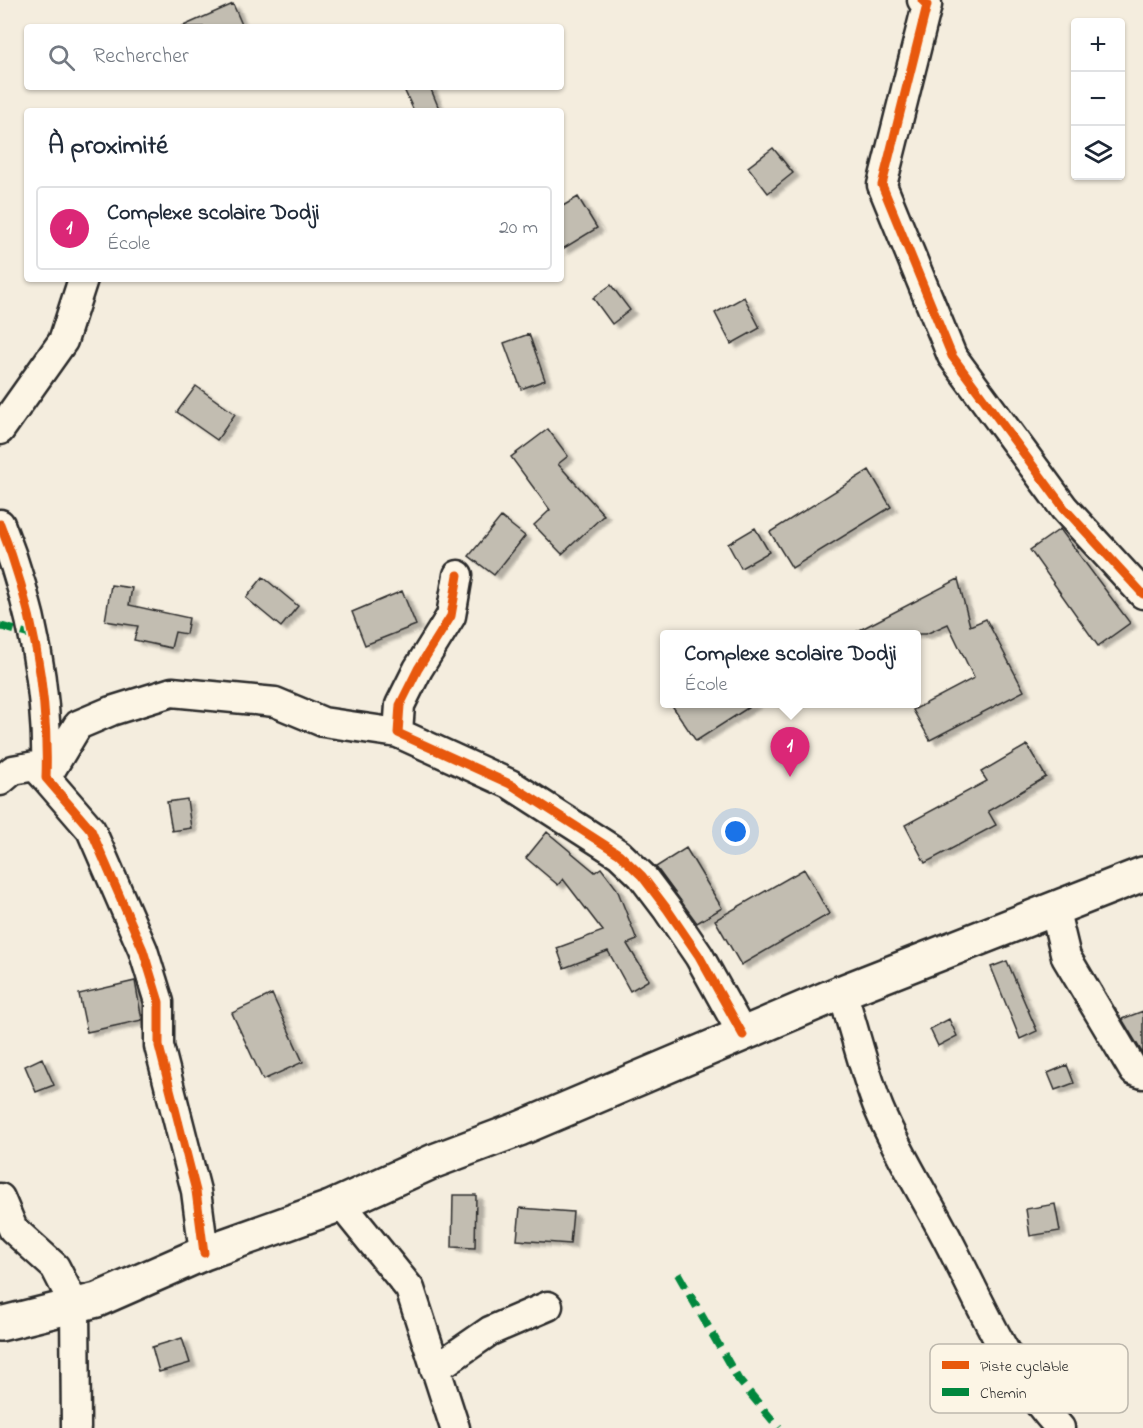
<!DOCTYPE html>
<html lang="fr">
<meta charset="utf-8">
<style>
body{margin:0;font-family:"Indie Flower",sans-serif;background:#f6f6f7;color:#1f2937}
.controls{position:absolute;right:18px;top:18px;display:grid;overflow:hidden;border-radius:6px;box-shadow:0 2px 4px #0004}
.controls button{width:54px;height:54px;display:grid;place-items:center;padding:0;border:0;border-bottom:2px solid #e0e1e3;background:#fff;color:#1f2937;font:30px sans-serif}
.you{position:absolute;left:736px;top:832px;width:21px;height:21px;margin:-15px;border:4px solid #fff;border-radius:50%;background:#1a73e8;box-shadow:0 0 0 9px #1a73e833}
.badge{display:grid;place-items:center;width:39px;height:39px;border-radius:50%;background:#db2777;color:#fff;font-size:20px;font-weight:700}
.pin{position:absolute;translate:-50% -50px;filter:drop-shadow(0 2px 3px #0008)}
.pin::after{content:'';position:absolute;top:32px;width:21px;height:18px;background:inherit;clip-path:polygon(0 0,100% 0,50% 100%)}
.popup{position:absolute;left:660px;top:630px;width:261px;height:78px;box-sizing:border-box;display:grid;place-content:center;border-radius:6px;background:#fff;filter:drop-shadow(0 2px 4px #0005);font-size:20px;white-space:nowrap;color:#747a83}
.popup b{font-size:22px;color:#1f2937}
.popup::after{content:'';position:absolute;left:50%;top:100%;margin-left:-12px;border:12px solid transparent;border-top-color:#fff}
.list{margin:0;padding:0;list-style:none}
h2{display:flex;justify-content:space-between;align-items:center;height:78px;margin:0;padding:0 24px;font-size:26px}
h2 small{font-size:20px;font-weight:400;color:#747a83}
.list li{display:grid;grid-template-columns:39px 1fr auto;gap:18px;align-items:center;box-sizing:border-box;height:84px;margin:0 12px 12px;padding:0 12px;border:2px solid #e0e1e3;border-radius:6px}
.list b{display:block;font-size:22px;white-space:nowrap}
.list p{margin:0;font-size:20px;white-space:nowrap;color:#747a83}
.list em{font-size:20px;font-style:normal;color:#747a83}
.icon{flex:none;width:33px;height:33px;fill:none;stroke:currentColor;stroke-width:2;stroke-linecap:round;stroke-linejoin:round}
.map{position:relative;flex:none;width:1143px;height:1428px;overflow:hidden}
.search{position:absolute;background:#fff;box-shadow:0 2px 4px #0004;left:24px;top:24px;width:540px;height:66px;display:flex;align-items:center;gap:15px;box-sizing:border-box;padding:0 21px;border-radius:6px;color:#747a83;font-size:22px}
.panel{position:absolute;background:#fff;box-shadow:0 2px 4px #0004;left:24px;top:108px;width:540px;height:174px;border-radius:6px}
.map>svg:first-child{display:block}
.building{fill:#c2bdb1;stroke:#2b2b2b;stroke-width:1.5;filter:url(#shadow)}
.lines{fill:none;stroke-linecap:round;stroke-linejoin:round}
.minor-casing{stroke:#2b2b2b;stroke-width:33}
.major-casing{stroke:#2b2b2b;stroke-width:38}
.minor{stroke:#fcf5e5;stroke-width:28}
.major{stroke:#fcf5e5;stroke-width:33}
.quiet{stroke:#00873e;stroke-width:8;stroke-dasharray:15 8;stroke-linecap:butt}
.cycleway-casing{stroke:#fcf5e5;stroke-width:13}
.cycleway{stroke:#e8590c;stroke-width:9}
.key{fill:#fcf5e5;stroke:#bdb8ad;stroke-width:1.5}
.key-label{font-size:16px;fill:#2b2b2b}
</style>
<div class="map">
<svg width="1143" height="1428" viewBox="0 0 1143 1428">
<defs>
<filter id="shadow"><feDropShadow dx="6" dy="4" stdDeviation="1.5" flood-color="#0004"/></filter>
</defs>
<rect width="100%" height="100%" fill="#f4edde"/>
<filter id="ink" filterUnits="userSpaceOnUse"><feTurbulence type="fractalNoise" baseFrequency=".0167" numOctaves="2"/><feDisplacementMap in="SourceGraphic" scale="12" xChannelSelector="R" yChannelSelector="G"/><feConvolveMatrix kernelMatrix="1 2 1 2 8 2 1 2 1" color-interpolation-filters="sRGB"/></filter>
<g filter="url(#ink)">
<path class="building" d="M 233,4 L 243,27 L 181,27 Z
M 403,87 L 430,87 L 440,111 L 414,111 Z
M 773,148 L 793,173 L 768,193 L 748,167 Z
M 578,197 L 597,228 L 561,250 L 561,207 Z
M 611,285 L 630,310 L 612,324 L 593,298 Z
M 744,297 L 760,328 L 731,344 L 715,313 Z
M 529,334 L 545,380 L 521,389 L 504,343 Z
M 196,386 L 235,414 L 217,440 L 177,412 Z
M 548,429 L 568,456 L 558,464 L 604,515 L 562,554 L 534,525 L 550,510 L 511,457 Z
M 869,470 L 891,507 L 792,568 L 770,532 Z
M 501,517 L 525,536 L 494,575 L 469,556 Z
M 755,528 L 769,552 L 741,568 L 728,544 Z
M 1060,529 L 1130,623 L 1098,646 L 1030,550 Z
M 263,577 L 298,606 L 281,627 L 246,598 Z
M 958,579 L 970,626 L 986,619 L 1024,691 L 930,740 L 913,710 L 974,678 L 948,624 L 926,634 L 852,634 Z
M 111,585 L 132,588 L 129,605 L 189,618 L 186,634 L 175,632 L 171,648 L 134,640 L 138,626 L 105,621 Z
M 402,591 L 416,625 L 365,645 L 352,612 Z
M 671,704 L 754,704 L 696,741 Z
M 1027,745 L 1046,777 L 988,811 L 996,825 L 925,863 L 905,825 L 987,781 L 981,772 Z
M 187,799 L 191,828 L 172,831 L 167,802 Z
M 547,832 L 595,872 L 601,868 L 617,889 L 637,940 L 627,944 L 649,980 L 630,991 L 608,951 L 564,968 L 557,948 L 603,931 L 563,879 L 558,885 L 526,858 Z
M 686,848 L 722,908 L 697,923 L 656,867 Z
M 804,869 L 829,914 L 741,965 L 715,920 Z
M 1007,961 L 1037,1031 L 1020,1039 L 991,967 Z
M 135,981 L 142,1020 L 87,1032 L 79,994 Z
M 272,994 L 303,1062 L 263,1080 L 232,1013 Z
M 1143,1011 L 1143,1054 L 1122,1019 Z
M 949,1019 L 957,1036 L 938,1046 L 930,1029 Z
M 42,1058 L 54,1085 L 36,1092 L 25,1066 Z
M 1067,1065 L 1074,1083 L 1055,1090 L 1048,1073 Z
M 453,1195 L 476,1195 L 475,1248 L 452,1247 Z
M 1055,1204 L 1060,1231 L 1030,1236 L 1026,1209 Z
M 520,1208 L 573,1212 L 570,1244 L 517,1240 Z
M 182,1338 L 190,1363 L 159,1372 L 152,1347 Z"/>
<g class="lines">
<defs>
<path id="minor" d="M 922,0 L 927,5 L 882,185 L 952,356 L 1064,508 L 1143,594
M 0,430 L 63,341 L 83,279
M 0,524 C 32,604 49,692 46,778 L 91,830 L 143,950 L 159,1002 L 159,1046 L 196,1191 L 204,1253
M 458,575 L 451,616 L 418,669 L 400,705 L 398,733 L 510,784 L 619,854 L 642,876 L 667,909 L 699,956 L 743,1035
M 0,781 L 13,770 L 35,766 L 46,778 L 78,725 L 111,711 L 172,692 L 275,702 L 323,722 L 398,733
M 1054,907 L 1066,957 L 1134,1071 L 1143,1074
M 842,992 C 855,1031 864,1072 879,1109 C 900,1159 931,1205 955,1254 C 987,1317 1011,1375 1060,1428
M 0,1198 L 13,1229 L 55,1267 L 75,1306 L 76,1428
M 341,1204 L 410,1289 L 455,1428
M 435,1369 L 490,1331 L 548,1306"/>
<path id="major" d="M 0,1324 L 97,1300 L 204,1253 L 330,1208 L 434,1161 L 519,1129 L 842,992 L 1143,874"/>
</defs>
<use href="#minor" class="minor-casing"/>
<use href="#major" class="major-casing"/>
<use href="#minor" class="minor"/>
<use href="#major" class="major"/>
<path class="quiet" d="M 0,626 L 35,636
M 678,1274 L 738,1379 L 779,1428"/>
<defs>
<path id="cycleway" d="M 922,0 L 927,5 L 882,185 L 952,356 L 1064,508 L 1143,594
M 0,524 C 32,604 49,692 46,778 L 91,830 L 143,950 L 159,1002 L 159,1046 L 196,1191 L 204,1253
M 458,575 L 451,616 L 418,669 L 400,705 L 398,733 L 510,784 L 619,854 L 642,876 L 667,909 L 699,956 L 743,1035"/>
</defs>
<use href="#cycleway" class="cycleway-casing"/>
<use href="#cycleway" class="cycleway"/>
</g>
</g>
<rect x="930" y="1344" width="198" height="69" rx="9" class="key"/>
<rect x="942" y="1361" width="27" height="8" fill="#e8590c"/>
<rect x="942" y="1388" width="27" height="8" fill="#00873e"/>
<g class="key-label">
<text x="980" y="1371">Piste cyclable</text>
<text x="980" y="1398">Chemin</text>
</g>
</svg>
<div class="controls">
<button>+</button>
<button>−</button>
<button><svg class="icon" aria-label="layers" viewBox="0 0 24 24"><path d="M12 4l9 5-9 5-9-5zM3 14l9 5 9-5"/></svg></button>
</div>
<div class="you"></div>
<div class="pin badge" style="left:790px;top:777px">1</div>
<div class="popup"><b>Complexe scolaire Dodji</b>École</div>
<div class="search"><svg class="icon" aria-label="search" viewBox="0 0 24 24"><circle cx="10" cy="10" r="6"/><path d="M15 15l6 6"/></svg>Rechercher</div>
<section class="panel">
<h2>À proximité<small></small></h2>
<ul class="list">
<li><span class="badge">1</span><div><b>Complexe scolaire Dodji</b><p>École</p></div><em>20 m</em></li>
</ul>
</section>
</div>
